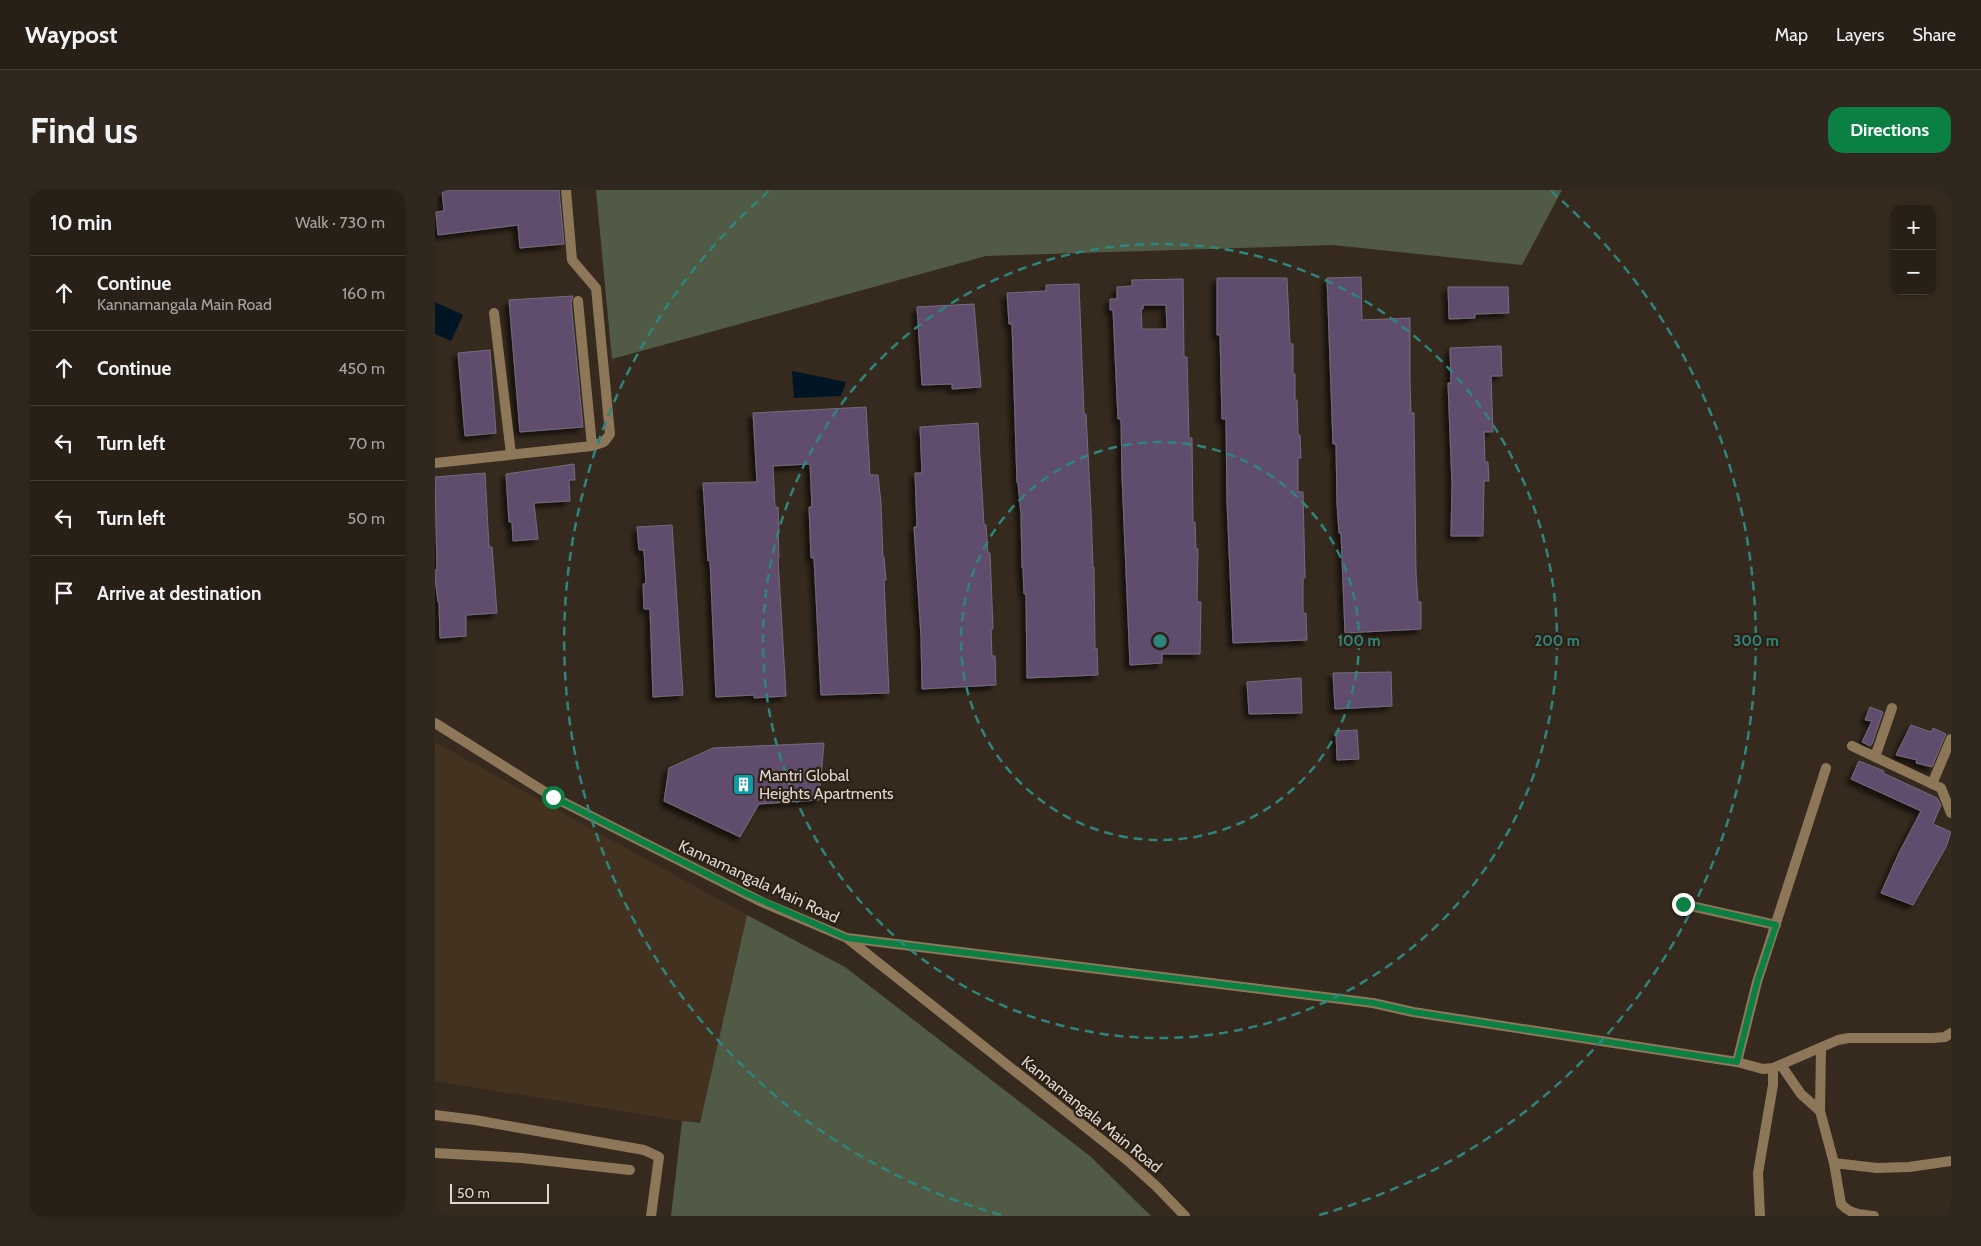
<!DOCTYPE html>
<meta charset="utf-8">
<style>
body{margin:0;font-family:Cabin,sans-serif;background:#30281f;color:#f1f3f6}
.controls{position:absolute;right:15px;top:15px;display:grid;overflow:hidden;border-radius:10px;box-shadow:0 1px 4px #0004}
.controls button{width:45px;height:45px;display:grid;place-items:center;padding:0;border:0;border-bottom:1px solid #443e35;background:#282016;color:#f1f3f6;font:25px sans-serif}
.scale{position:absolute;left:15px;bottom:12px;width:99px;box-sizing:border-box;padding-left:5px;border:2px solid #dfd7cf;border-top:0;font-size:14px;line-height:18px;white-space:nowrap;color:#dfd7cf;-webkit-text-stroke:4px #2c2014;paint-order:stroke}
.stop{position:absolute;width:15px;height:15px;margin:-11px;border:4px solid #0b8043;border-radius:50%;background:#fff}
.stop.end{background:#0b8043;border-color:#fff;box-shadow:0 1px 5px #0008}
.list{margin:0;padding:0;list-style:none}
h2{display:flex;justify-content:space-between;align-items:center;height:65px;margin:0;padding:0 20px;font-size:21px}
h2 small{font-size:16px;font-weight:400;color:#a5a3a1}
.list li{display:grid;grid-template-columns:32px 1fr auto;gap:15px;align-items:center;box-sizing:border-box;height:75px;padding:0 20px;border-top:1px solid #443e35}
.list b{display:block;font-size:19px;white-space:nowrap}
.list p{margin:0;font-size:16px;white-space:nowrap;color:#a5a3a1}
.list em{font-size:16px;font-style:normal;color:#a5a3a1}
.icon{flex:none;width:28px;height:28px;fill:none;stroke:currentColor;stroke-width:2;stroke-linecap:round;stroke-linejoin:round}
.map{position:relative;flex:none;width:1516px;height:1026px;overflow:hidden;border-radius:15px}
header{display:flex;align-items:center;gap:30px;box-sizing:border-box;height:70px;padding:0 25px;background:#282016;border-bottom:1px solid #443e35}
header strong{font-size:24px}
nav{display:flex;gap:28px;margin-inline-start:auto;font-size:18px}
.intro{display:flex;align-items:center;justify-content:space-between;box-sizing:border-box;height:120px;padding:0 30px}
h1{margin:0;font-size:35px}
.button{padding:12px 22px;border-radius:15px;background:#0b8043;color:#fff;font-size:18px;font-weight:700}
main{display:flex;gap:30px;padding:0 30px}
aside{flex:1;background:#282016;border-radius:15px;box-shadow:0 1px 4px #0004}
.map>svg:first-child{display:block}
.built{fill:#443221}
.green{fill:#515a45}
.water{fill:#001523}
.building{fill:#604d6d;stroke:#756b7c;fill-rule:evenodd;filter:url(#shadow)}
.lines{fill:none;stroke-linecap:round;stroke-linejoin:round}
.minor{stroke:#8d7758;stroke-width:10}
.tertiary{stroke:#8d7758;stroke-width:10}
.route{stroke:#0b8043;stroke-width:6}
.ring{fill:none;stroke:#2e857d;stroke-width:2.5;stroke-dasharray:9 6}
.labels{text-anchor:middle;stroke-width:4.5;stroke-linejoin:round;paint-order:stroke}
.poi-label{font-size:16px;fill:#dfd7cf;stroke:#2c2014;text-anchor:start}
.street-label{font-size:16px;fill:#dfd7cf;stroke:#2c2014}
.centre{fill:#2e857d;stroke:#2c2014;stroke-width:2.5}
.ring-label{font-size:15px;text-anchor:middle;font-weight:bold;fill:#2e857d;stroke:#2c2014;stroke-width:4.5;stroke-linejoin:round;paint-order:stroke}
</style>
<header>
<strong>Waypost</strong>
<nav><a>Map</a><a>Layers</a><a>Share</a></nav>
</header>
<div class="intro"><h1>Find us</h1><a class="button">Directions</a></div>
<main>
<aside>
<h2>10 min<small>Walk · 730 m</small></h2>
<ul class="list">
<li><svg class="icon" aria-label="ahead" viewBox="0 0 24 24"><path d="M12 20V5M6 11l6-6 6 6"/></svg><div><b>Continue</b><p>Kannamangala Main Road</p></div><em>160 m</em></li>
<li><svg class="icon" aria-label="ahead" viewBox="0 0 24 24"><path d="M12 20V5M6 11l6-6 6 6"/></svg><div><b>Continue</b></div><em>450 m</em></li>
<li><svg class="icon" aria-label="left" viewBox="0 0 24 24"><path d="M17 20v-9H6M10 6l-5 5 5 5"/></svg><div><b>Turn left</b></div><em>70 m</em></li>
<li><svg class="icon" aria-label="left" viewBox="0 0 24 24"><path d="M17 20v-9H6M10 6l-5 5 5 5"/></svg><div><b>Turn left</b></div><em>50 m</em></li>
<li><svg class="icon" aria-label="arrive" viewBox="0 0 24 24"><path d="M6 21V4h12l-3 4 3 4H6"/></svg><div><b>Arrive at destination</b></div></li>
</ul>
</aside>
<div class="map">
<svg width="1516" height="1026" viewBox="0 0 1516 1026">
<defs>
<filter id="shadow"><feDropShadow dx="-4.5" dy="4.5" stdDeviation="2.5" flood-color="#0009"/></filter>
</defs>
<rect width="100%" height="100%" fill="#362a1e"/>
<path class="built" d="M 0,552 L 312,725 L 265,934 L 0,891 Z"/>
<path class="green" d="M 161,0 L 1127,0 L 1087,75 L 898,55 L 551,66 L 177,169 Z
M 312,725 L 410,777 L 655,966 L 716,1026 L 236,1026 L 247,931 L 265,933 Z"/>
<path class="water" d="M 0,112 L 28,125 L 16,151 L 0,144 Z
M 357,181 L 411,192 L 406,206 L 359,208 Z"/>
<path class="building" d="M 7,0 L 124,0 L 129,54 L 85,58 L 83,35 L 3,45 L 1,22 L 9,21 Z
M 926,87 L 927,130 L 975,128 L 975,191 L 976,223 L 979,223 L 981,383 L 983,412 L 986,412 L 986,439 L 910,443 L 906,343 L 904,343 L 902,313 L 901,254 L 898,254 L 892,88 Z
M 782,88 L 852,88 L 855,154 L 858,154 L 858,184 L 860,184 L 860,210 L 862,210 L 863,245 L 865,245 L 866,268 L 863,268 L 863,302 L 868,302 L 870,388 L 868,388 L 868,423 L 871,423 L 872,450 L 798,453 L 792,312 L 791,229 L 787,229 L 785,145 L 782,145 Z
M 748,89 L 749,167 L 752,167 L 754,248 L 757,248 L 758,332 L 760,332 L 761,359 L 763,359 L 762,412 L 766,412 L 765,464 L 727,464 L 727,473 L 695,475 L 687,286 L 686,229 L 683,229 L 678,120 L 675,120 L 675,109 L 682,109 L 682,97 L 697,96 L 697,90 ZM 708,115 L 731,115 L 732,139 L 707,139 L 706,119 L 708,119 Z
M 644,94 L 649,224 L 651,224 L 656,321 L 658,377 L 659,377 L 660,459 L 662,458 L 663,485 L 592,488 L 591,404 L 589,404 L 588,378 L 587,378 L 586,324 L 583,293 L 582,293 L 577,134 L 574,134 L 572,103 L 611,101 L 611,95 Z
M 1013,97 L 1073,97 L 1074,123 L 1040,124 L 1040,128 L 1014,129 Z
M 138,106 L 136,112 L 148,237 L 85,242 L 74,110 Z
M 539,114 L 546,197 L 517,199 L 517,194 L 487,195 L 482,117 Z
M 1066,156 L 1067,186 L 1056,186 L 1058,242 L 1049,242 L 1050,272 L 1053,272 L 1054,291 L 1049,291 L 1048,346 L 1016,346 L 1017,295 L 1013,193 L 1016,193 L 1015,158 Z
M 55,160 L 61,243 L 30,246 L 23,163 Z
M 431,217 L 435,285 L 443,285 L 446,313 L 448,367 L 449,367 L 451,390 L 449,390 L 454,503 L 386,505 L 379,368 L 376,368 L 374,317 L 377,317 L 375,274 L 338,276 L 340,317 L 343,317 L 344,340 L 343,340 L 344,368 L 343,368 L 351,506 L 319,508 L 319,505 L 281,507 L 275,370 L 273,371 L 268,293 L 322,292 L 318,223 Z
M 543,233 L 549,335 L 551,335 L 553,363 L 555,363 L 558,439 L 556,439 L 557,466 L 560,466 L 561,495 L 487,499 L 486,446 L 479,337 L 482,337 L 480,283 L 487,283 L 485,237 Z
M 139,274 L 140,290 L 134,290 L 135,311 L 99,313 L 103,349 L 78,351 L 77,332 L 74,332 L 71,284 Z
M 50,283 L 54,357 L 57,357 L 62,423 L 31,425 L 31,446 L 5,448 L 4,412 L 3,412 L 0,388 L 0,380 L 2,380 L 0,287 Z
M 237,335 L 248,505 L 218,507 L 215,419 L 209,419 L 208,394 L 211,394 L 209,360 L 204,360 L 202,337 Z
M 956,482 L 957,516 L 900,519 L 898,483 Z
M 866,488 L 867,523 L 814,524 L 812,492 Z
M 1435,517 L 1448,522 L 1437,554 L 1435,556 L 1427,552 L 1437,531 L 1430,530 Z
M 1476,535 L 1496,542 L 1498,538 L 1511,544 L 1497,577 L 1481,573 L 1482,570 L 1461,565 Z
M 922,540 L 924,569 L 902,570 L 901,541 Z
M 389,553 L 384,610 L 324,614 L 305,647 L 229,611 L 234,578 L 278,558 Z
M 1424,571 L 1449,581 L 1448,583 L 1502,608 L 1506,615 L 1498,634 L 1516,642 L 1511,657 L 1478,715 L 1446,703 L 1464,663 L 1486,621 L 1416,589 Z"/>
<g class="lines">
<path class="minor" d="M 143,111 L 157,256
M 59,123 L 76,264
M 0,273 L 157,256 L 169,252 L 175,244 L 161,98 L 137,70 L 131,0
M 1417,556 L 1506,598 L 1516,623
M 1440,567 L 1457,518
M 1497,594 L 1516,549
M 1247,714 L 1341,735
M 1386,858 L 1385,921 L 1399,973 L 1406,1014 C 1415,1024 1426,1025 1439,1026
M 1302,872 L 1322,792 L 1391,578
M 1346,875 L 1366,904 L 1385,921
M 0,925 L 40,930 L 209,960 L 224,967 L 216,1026
M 0,963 L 87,968 L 195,980
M 1399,973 L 1442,978 L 1474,977 L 1516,971
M 1325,1026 L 1323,983 L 1338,895 L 1338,878"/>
<path class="tertiary" d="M 0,533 L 118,607 L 327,712 L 412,748 L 692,970 L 721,996 L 750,1026
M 412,748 L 938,813 L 978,822 L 1302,872 L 1328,879 L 1338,878 L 1403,850 L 1414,848 L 1498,848 L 1510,847 L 1516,843"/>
</g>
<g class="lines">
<path class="route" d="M 118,607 L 312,704 L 412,748 L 938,813 L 978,822 L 1302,872 L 1322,792 L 1341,735 L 1248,714"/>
</g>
<g class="ring">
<circle cx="725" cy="451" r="199"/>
<circle cx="725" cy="451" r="397"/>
<path d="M566 1025A596 596 0 0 1 334 1M1116 1A596 596 0 0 1 884 1025"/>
</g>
<defs>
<symbol id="building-square" viewBox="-11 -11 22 22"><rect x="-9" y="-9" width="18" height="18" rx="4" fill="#0f9aa8" stroke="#2c2014"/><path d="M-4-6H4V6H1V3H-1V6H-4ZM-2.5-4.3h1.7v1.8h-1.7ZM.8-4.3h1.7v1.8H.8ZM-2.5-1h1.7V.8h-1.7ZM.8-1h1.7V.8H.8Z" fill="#fff"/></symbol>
</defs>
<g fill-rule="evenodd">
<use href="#building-square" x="296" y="582" width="25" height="25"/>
</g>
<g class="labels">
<g class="poi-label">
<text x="324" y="591">Mantri Global<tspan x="324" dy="18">Heights Apartments</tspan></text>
</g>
<g class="street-label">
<text transform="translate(324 691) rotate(25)" y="6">Kannamangala Main Road</text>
<text transform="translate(657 924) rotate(39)" y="6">Kannamangala Main Road</text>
</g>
</g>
<circle cx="725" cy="451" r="8" class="centre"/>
<g class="ring-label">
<text x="924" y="456">100 m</text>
<text x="1122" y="456">200 m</text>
<text x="1321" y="456">300 m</text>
</g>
</svg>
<div class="controls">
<button>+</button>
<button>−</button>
</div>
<div class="scale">50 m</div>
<div class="stop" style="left:118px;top:607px"></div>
<div class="stop end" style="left:1248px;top:714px"></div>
</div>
</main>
